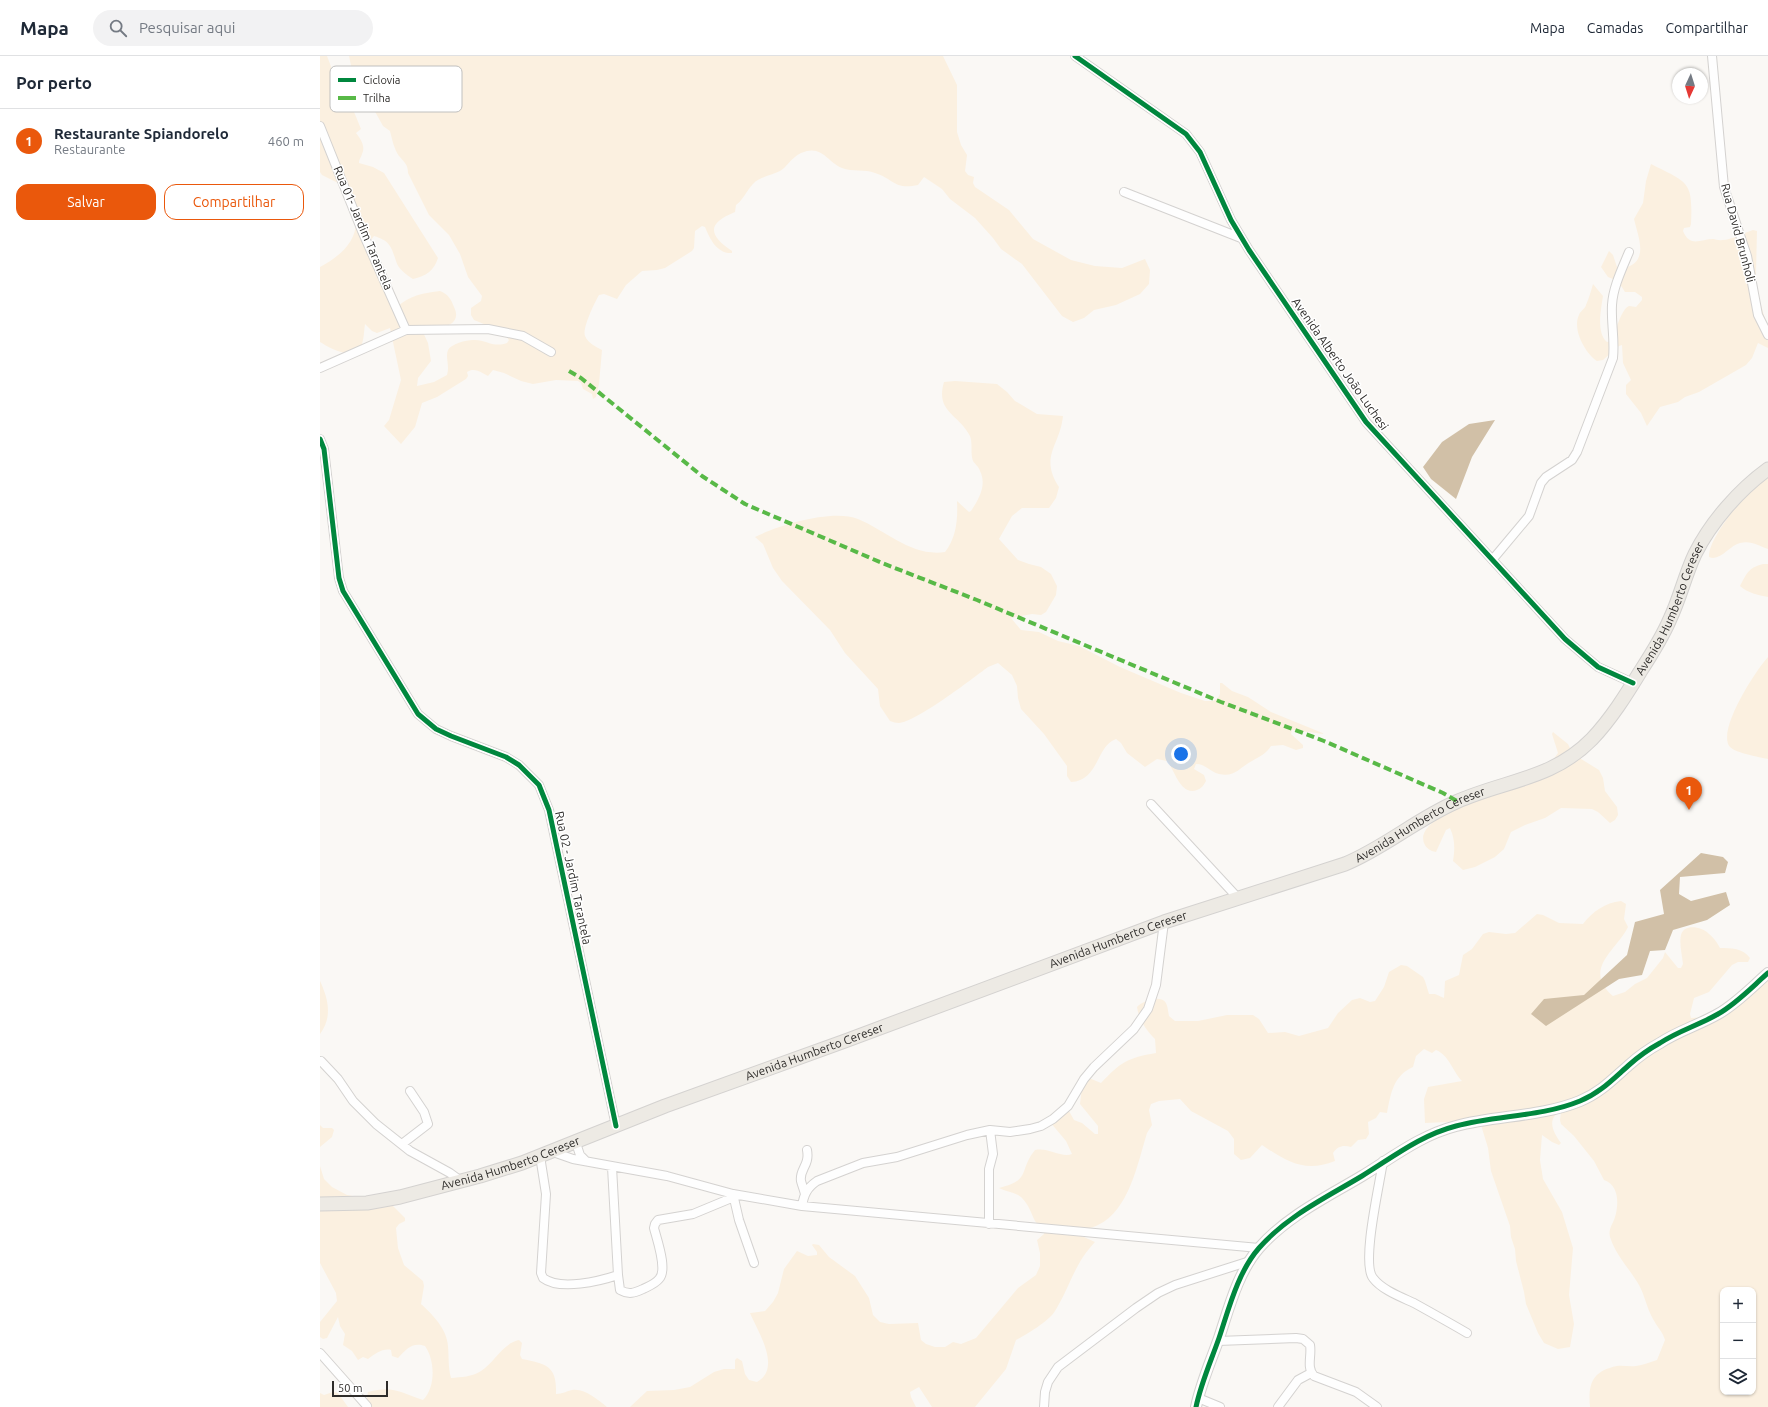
<!DOCTYPE html>
<html lang="pt">
<meta charset="utf-8">
<style>
body{margin:0;font-family:Ubuntu,sans-serif;background:#f2f2f3;color:#1f2937}
.controls{position:absolute;right:12px;bottom:12px;display:grid;overflow:hidden;border-radius:8px;box-shadow:0 1px 3px #0004}
.controls button{width:36px;height:36px;display:grid;place-items:center;padding:0;border:0;border-bottom:1px solid #e0e1e3;background:#fff;color:#1f2937;font:20px sans-serif}
.compass{position:absolute;left:1352px;top:12px;width:36px;height:36px;border-radius:50%;background:#fff;box-shadow:0 1px 3px #0004;rotate:184deg}
.scale{position:absolute;left:12px;bottom:10px;width:56px;box-sizing:border-box;padding-left:4px;border:2px solid #2e2c2a;border-top:0;font-size:11px;line-height:14px;white-space:nowrap;color:#2e2c2a;-webkit-text-stroke:3px #fff;paint-order:stroke}
.you{position:absolute;left:861px;top:698px;width:14px;height:14px;margin:-10px;border:3px solid #fff;border-radius:50%;background:#1a73e8;box-shadow:0 0 0 6px #1a73e833}
.badge{display:grid;place-items:center;width:26px;height:26px;border-radius:50%;background:#ea580c;color:#fff;font-size:13px;font-weight:700}
.pin{position:absolute;translate:-50% -33px;filter:drop-shadow(0 1px 2px #0008)}
.pin::after{content:'';position:absolute;top:21px;width:14px;height:12px;background:inherit;clip-path:polygon(0 0,100% 0,50% 100%)}
.list{margin:0;padding:0;list-style:none}
h2{display:flex;justify-content:space-between;align-items:center;height:52px;margin:0;padding:0 16px;font-size:17px}
h2 small{font-size:13px;font-weight:400;color:#747a83}
.list li{display:grid;grid-template-columns:26px 1fr auto;gap:12px;align-items:center;box-sizing:border-box;height:64px;padding:0 16px;border-top:1px solid #e0e1e3}
.list b{display:block;font-size:15px;white-space:nowrap}
.list p{margin:0;font-size:13px;white-space:nowrap;color:#747a83}
.list em{font-size:13px;font-style:normal;color:#747a83}
.actions{display:flex;gap:8px;padding:12px 16px}
.actions a{flex:1;padding:9px 0;border:1px solid #ea580c;border-radius:12px;text-align:center;font-size:14px;color:#ea580c}
.actions .main{background:#ea580c;color:#fff}
.icon{flex:none;width:22px;height:22px;fill:none;stroke:currentColor;stroke-width:2;stroke-linecap:round;stroke-linejoin:round}
.map{position:relative;flex:none;width:1448px;height:1351px;overflow:hidden}
header{display:flex;align-items:center;gap:24px;box-sizing:border-box;height:56px;padding:0 20px;background:#fff;border-bottom:1px solid #e0e1e3}
header strong{font-size:19px}
nav{display:flex;gap:22px;margin-inline-start:auto;font-size:14px}
.search{width:280px;height:36px;background:#f2f2f3;display:flex;align-items:center;gap:10px;box-sizing:border-box;padding:0 14px;border-radius:22px;color:#747a83;font-size:15px}
main{display:flex}
aside{flex:1;background:#fff}
.map>svg:first-child{display:block}
.green{fill:#fbf0e0;fill-rule:evenodd}
.water{fill:#d1c0a7}
.lines{fill:none;stroke-linecap:round;stroke-linejoin:round}
.minor-casing{stroke:#d4d2d0;stroke-width:10}
.tertiary-casing{stroke:#d4d2d0;stroke-width:12}
.primary-casing{stroke:#d4d2d0;stroke-width:15}
.minor{stroke:#fefefe;stroke-width:8}
.tertiary{stroke:#fefefe;stroke-width:10}
.primary{stroke:#edeae4;stroke-width:13}
.quiet{stroke:#58b947;stroke-width:4;stroke-dasharray:8 4;stroke-linecap:butt}
.cycleway-casing{stroke:#fff;stroke-width:8}
.cycleway{stroke:#00873e;stroke-width:5}
.labels{text-anchor:middle;stroke-width:3;stroke-linejoin:round;paint-order:stroke}
.street-label{font-size:12px;fill:#2e2c2a;stroke:#fff}
.key{fill:#fff;stroke:#c0c0bf;stroke-width:1}
.key-label{font-size:11px;fill:#2e2c2a}
</style>
<header>
<strong>Mapa</strong>
<div class="search"><svg class="icon" aria-label="search" viewBox="0 0 24 24"><circle cx="10" cy="10" r="6"/><path d="M15 15l6 6"/></svg>Pesquisar aqui</div>
<nav><a>Mapa</a><a>Camadas</a><a>Compartilhar</a></nav>
</header>
<main>
<aside>
<h2>Por perto<small></small></h2>
<ul class="list">
<li><span class="badge">1</span><div><b>Restaurante Spiandorelo</b><p>Restaurante</p></div><em>460 m</em></li>
</ul>
<div class="actions"><a class="main">Salvar</a><a>Compartilhar</a></div>
</aside>
<div class="map">
<svg width="1448" height="1351" viewBox="0 0 1448 1351">
<rect width="100%" height="100%" fill="#faf8f5"/>
<path class="green" d="M 0,0 L 7,0 L 13,16 L 19,25 L 22,36 L 30,46 L 41,73 L 36,77 C 40,82 46,90 42,98 C 41,102 39,103 39,107 L 53,111 L 64,117 L 118,202 C 114,215 106,220 93,223 C 87,219 78,213 76,205 C 71,190 70,185 54,180 L 50,185 L 77,251 C 90,239 104,237 120,235 C 128,238 131,243 134,251 C 144,272 116,272 102,274 L 108,287 L 111,305 L 98,322 L 97,330 L 114,326 L 127,319 C 130,310 125,301 128,294 C 131,288 146,284 153,284 C 166,283 172,292 187,287 L 189,284 C 182,273 165,269 154,264 L 151,259 L 151,252 L 161,245 L 162,240 L 148,221 L 140,198 L 129,179 L 109,159 L 88,117 C 88,108 84,106 79,100 C 74,93 72,83 70,75 L 63,70 L 32,14 L 29,0 L 623,0 L 637,29 L 637,76 L 641,89 L 647,99 L 645,115 L 648,119 L 654,121 L 653,127 L 655,131 L 689,154 L 713,183 L 751,204 L 775,210 L 802,212 L 825,203 L 830,214 L 829,228 L 820,238 L 796,249 L 774,254 L 764,262 L 753,266 L 742,260 L 702,208 L 681,193 L 673,182 L 655,162 L 630,143 L 622,133 L 604,121 L 598,129 C 574,134 574,123 555,117 C 545,113 532,116 522,112 C 506,105 502,88 481,97 C 471,102 466,112 460,115 C 452,119 439,121 433,128 C 426,135 424,143 416,149 L 415,156 C 388,167 387,178 412,195 L 412,197 C 397,198 390,183 385,171 L 382,170 L 375,175 L 374,192 L 372,195 L 345,212 L 337,214 L 322,215 L 306,229 L 297,243 L 284,238 L 279,239 C 275,246 262,272 265,280 C 268,287 276,291 282,294 L 279,328 L 276,341 L 273,343 L 272,338 L 263,333 L 261,327 L 258,325 L 236,324 L 213,328 L 201,325 L 184,317 L 173,314 L 168,320 C 161,316 154,311 147,316 L 148,320 L 146,323 L 117,341 L 102,347 L 95,371 L 81,388 L 64,370 L 69,364 L 81,324 L 70,272 L 57,277 L 52,275 L 45,268 C 44,274 44,285 41,290 C 31,305 10,292 0,286 L 0,211 C 17,202 37,187 36,164 C 36,154 29,141 26,131 L 2,119 L 0,116 Z
M 1331,108 C 1368,127 1373,124 1371,168 L 1370,171 L 1364,172 L 1363,175 C 1370,192 1381,183 1393,183 C 1396,183 1399,185 1402,184 C 1412,184 1424,177 1433,174 L 1437,175 L 1436,218 L 1437,235 L 1448,274 L 1448,292 L 1438,287 L 1432,302 L 1426,309 L 1379,336 L 1365,341 L 1358,346 L 1340,351 L 1327,370 L 1321,357 L 1306,338 L 1306,329 L 1311,324 L 1303,307 L 1302,289 L 1299,290 L 1283,304 L 1277,305 C 1265,297 1252,273 1259,259 C 1260,255 1265,253 1266,249 C 1269,242 1271,235 1273,228 L 1283,240 C 1281,253 1276,277 1287,286 L 1292,285 C 1294,278 1302,252 1309,250 C 1312,250 1314,251 1316,251 L 1322,244 L 1322,241 L 1315,236 L 1305,236 L 1298,225 L 1288,221 L 1281,211 L 1289,195 L 1293,199 L 1297,211 L 1301,213 C 1330,207 1319,184 1314,163 L 1323,147 L 1326,125 Z
M 635,325 L 677,328 L 687,336 L 695,345 L 717,358 L 743,360 C 740,390 719,400 739,431 L 736,442 L 729,452 L 702,452 L 692,460 L 679,483 L 698,504 L 709,508 L 721,511 L 731,518 L 737,530 L 736,539 L 726,556 L 721,559 L 712,558 L 691,562 L 701,574 L 719,576 L 738,585 L 759,590 L 800,611 L 861,637 L 885,645 L 893,645 L 898,642 L 900,638 L 900,627 L 902,627 L 912,635 L 928,641 L 951,656 L 1005,678 L 972,674 L 971,678 L 983,689 L 983,692 L 976,694 L 963,689 L 951,690 C 946,698 940,700 932,705 C 921,710 915,722 899,718 C 890,716 886,708 876,708 L 874,713 L 884,719 L 886,725 C 883,730 882,732 877,734 C 860,740 855,714 847,705 L 837,703 L 825,711 L 807,697 L 801,687 L 796,683 C 776,690 779,725 751,726 L 747,720 L 747,710 L 724,678 L 701,653 L 698,642 L 697,630 L 692,619 L 678,607 L 668,611 C 652,623 596,666 579,667 C 576,667 573,666 570,665 L 560,650 L 558,633 L 525,597 L 510,574 L 462,525 L 453,512 L 443,488 L 435,481 C 459,469 512,453 538,463 C 567,475 592,501 625,496 C 636,482 638,464 637,445 L 649,456 L 651,455 C 659,443 667,429 660,415 C 659,411 655,408 653,405 C 650,397 653,388 650,380 C 639,358 615,356 624,326 Z
M 1448,419 L 1448,493 C 1439,490 1431,484 1420,487 C 1410,489 1400,506 1389,501 C 1388,484 1419,446 1431,433 C 1436,427 1442,423 1448,419 Z
M 1443,508 L 1448,508 L 1448,541 C 1438,539 1428,537 1420,530 C 1427,517 1428,512 1443,508 Z
M 1448,601 L 1448,703 C 1439,701 1416,697 1410,691 C 1396,675 1436,614 1448,601 Z
M 1233,676 L 1248,688 L 1253,698 L 1279,714 L 1283,722 L 1285,735 L 1297,751 L 1298,759 L 1295,764 L 1290,767 L 1278,756 L 1272,753 L 1241,752 L 1225,762 L 1205,769 L 1191,776 L 1184,793 L 1175,801 L 1155,811 L 1143,814 L 1133,805 C 1135,793 1135,783 1130,772 L 1126,774 L 1116,796 C 1110,795 1106,792 1104,787 C 1092,756 1208,728 1225,714 C 1230,710 1234,702 1238,697 L 1232,678 Z
M 1301,845 L 1306,848 L 1304,863 L 1308,871 C 1296,895 1262,913 1293,940 L 1305,936 L 1315,928 L 1327,922 L 1343,902 L 1345,896 L 1358,912 L 1361,912 L 1363,908 C 1362,899 1359,887 1361,879 C 1364,867 1382,871 1388,877 C 1393,881 1397,886 1400,892 C 1411,892 1423,892 1430,902 L 1428,906 L 1418,906 L 1412,909 L 1389,936 L 1374,942 L 1370,958 L 1371,962 L 1398,960 L 1448,915 L 1448,1351 L 1270,1351 C 1268,1328 1272,1315 1297,1310 C 1303,1309 1310,1311 1316,1310 C 1323,1309 1330,1306 1337,1304 L 1345,1284 C 1343,1276 1337,1271 1333,1263 C 1327,1253 1325,1240 1319,1229 C 1310,1213 1296,1200 1290,1181 C 1288,1173 1293,1168 1295,1161 C 1299,1148 1299,1129 1284,1124 L 1274,1105 L 1254,1080 L 1241,1068 L 1240,1064 L 1241,1055 C 1226,1063 1233,1076 1241,1087 L 1239,1089 L 1232,1086 L 1222,1079 L 1220,1104 L 1223,1123 L 1242,1156 L 1253,1192 L 1249,1239 L 1254,1268 L 1250,1291 L 1238,1293 L 1224,1287 L 1218,1277 L 1206,1248 L 1204,1236 L 1196,1205 L 1195,1193 L 1191,1181 L 1190,1170 L 1171,1115 L 1168,1092 L 1161,1069 L 1149,1065 L 1105,1067 L 1104,1043 L 1108,1031 L 1142,1025 C 1133,1016 1129,999 1116,994 L 1112,997 L 1104,993 L 1096,1000 L 1093,1011 C 1073,1020 1071,1037 1067,1057 L 1060,1056 L 1056,1062 L 1048,1066 L 1049,1078 L 1046,1083 L 1038,1084 L 1031,1091 C 1023,1089 1018,1090 1013,1097 L 1015,1105 C 985,1117 967,1106 942,1089 L 930,1102 L 921,1104 L 914,1098 L 914,1083 L 908,1075 L 871,1055 L 860,1043 L 839,1045 L 831,1048 L 829,1054 L 832,1069 L 827,1077 C 818,1106 809,1155 778,1169 C 771,1173 763,1172 755,1177 L 775,1186 C 754,1208 750,1231 735,1255 C 729,1265 706,1279 696,1284 L 686,1313 L 655,1351 L 612,1351 L 599,1331 L 590,1336 L 591,1341 L 596,1351 L 310,1351 L 327,1335 L 354,1334 L 370,1331 L 394,1316 L 404,1313 L 415,1313 L 415,1304 L 417,1302 L 422,1305 L 425,1318 L 429,1324 L 437,1326 C 462,1312 438,1276 430,1257 L 445,1255 L 453,1246 L 458,1237 L 464,1213 L 477,1195 L 488,1200 L 497,1199 L 497,1196 L 492,1189 L 493,1188 L 499,1189 L 509,1201 L 535,1220 L 549,1242 L 553,1259 L 560,1266 L 569,1268 L 598,1267 L 601,1284 L 606,1288 L 615,1291 L 625,1291 L 633,1286 L 641,1288 L 656,1282 L 698,1232 L 716,1219 L 720,1210 L 720,1197 L 717,1184 L 724,1178 L 724,1175 C 721,1171 717,1168 715,1165 C 711,1157 709,1149 702,1142 C 696,1136 686,1136 679,1132 C 712,1124 698,1115 715,1094 C 728,1091 741,1102 752,1098 L 746,1085 L 730,1066 L 730,1059 L 734,1056 L 749,1055 L 754,1064 L 762,1067 L 775,1078 L 778,1078 L 778,1070 L 760,1048 L 762,1031 L 769,1022 L 781,1027 C 801,1006 807,1002 836,997 L 835,983 C 826,974 819,964 817,951 C 822,945 841,938 846,947 C 848,951 848,956 849,960 L 855,965 L 878,965 L 907,959 L 933,959 L 939,963 L 948,977 L 965,976 L 979,980 L 1008,972 L 1018,957 L 1032,944 L 1040,942 L 1050,946 L 1055,945 L 1064,931 L 1069,916 L 1081,909 L 1087,910 L 1103,921 L 1105,925 L 1109,938 L 1115,938 L 1124,942 L 1125,925 L 1139,919 L 1143,899 L 1152,893 L 1163,878 L 1169,876 L 1186,878 L 1195,877 L 1217,858 L 1223,859 L 1239,867 L 1263,868 C 1273,855 1285,847 1301,845 ZM 1403,1234 L 1433,1234 L 1433,1336 L 1403,1336 Z
M 0,925 C 8,942 13,961 0,978 Z
M 0,1069 L 3,1072 L 12,1072 L 14,1074 L 12,1081 L 0,1091 Z
M 0,1110 L 4,1123 L 12,1131 L 27,1139 L 70,1147 L 85,1162 L 85,1165 L 79,1168 L 76,1172 L 78,1192 L 84,1209 L 103,1225 L 104,1230 L 101,1248 C 113,1259 127,1273 128,1290 C 129,1301 128,1311 131,1322 C 141,1321 152,1321 161,1315 C 174,1307 183,1287 199,1284 L 202,1287 L 200,1299 L 202,1303 C 227,1308 237,1310 236,1338 C 242,1338 247,1335 252,1334 C 265,1332 278,1344 287,1351 L 45,1351 L 48,1336 C 72,1329 80,1336 103,1344 C 116,1331 115,1304 105,1290 C 92,1286 87,1293 78,1302 L 72,1300 L 71,1294 C 63,1292 55,1298 48,1303 L 43,1301 L 38,1304 L 32,1295 L 23,1289 L 25,1278 L 20,1270 L 18,1261 L 7,1282 L 3,1283 L 0,1281 L 0,1266 L 17,1245 L 16,1237 L 0,1207 Z
M 13,1336 L 18,1337 L 28,1351 L 0,1351 L 0,1337 L 4,1339 Z"/>
<path class="water" d="M 1175,364 L 1152,401 L 1136,443 L 1111,423 L 1103,411 L 1122,386 L 1149,368 Z
M 1381,797 L 1403,801 L 1408,806 L 1405,817 L 1360,821 L 1359,838 L 1371,845 L 1406,836 L 1410,849 L 1387,864 L 1353,874 L 1345,894 L 1330,895 L 1322,919 L 1299,923 L 1226,970 L 1211,958 L 1224,943 L 1264,939 L 1307,899 L 1315,866 L 1344,858 L 1340,834 Z"/>
<g class="lines">
<defs>
<path id="minor" d="M 755,0 L 866,78 L 880,96 L 911,164 L 929,194 L 1046,366 L 1245,583 L 1278,611 L 1313,627
M 1392,0 L 1404,131 L 1427,200 L 1438,259 L 1448,279
M 0,70 L 42,175 L 86,274
M 804,136 L 921,182
M 0,312 L 86,274 L 168,273 L 203,280 L 231,296
M 0,383 L 4,393 L 19,522 L 23,535 L 98,658 L 116,673 L 131,680 L 186,701 L 199,709 L 219,729 L 229,754 L 296,1070
M 1173,503 L 1209,460 L 1221,427 L 1226,421 L 1252,404 L 1257,396 L 1293,302 C 1295,284 1291,267 1292,249 C 1293,231 1302,213 1309,196
M 831,748 L 918,842
M 1,1005 L 18,1023 L 33,1045 L 56,1068 L 90,1095 L 130,1117 L 141,1125
M 256,1087 L 260,1099 L 266,1105
M 82,1088 L 108,1068 L 104,1056 L 90,1035
M 233,1096 L 253,1103 L 347,1120 L 413,1138 L 482,1150 L 939,1192
M 220,1100 L 226,1138 L 221,1217 L 223,1222 C 240,1235 280,1225 298,1219 L 292,1111
M 1063,1105 C 1060,1127 1041,1207 1053,1222 C 1062,1234 1081,1241 1094,1247 C 1112,1257 1130,1267 1147,1277
M 413,1138 L 419,1164 L 434,1207
M 485,1138 C 484,1134 482,1129 481,1125 C 479,1113 490,1110 487,1094
M 482,1150 C 484,1138 487,1132 497,1125 L 543,1107 L 577,1101 L 647,1079 L 670,1074 L 690,1076 L 710,1073 L 721,1070 L 733,1063 L 748,1050 L 764,1023 L 774,1011 L 814,973 L 828,953 L 836,929 L 844,866
M 669,1168 L 669,1113 L 673,1098 L 670,1074
M 298,1219 L 300,1234 C 309,1239 314,1237 323,1233 C 329,1230 335,1228 339,1223 C 348,1214 337,1184 334,1172 L 335,1168 L 338,1164 L 373,1158 L 414,1141
M 898,1285 L 976,1282 L 983,1283 L 990,1289 C 992,1300 986,1311 994,1320 L 1036,1336 L 1057,1351
M 0,1297 L 47,1350
M 878,1342 L 900,1351
M 724,1351 L 725,1336 L 728,1326 L 738,1311 L 816,1252 L 838,1237 L 855,1229 L 930,1205
M 958,1351 L 978,1324 L 991,1317"/>
<path id="tertiary" d="M 876,1351 C 881,1327 891,1305 899,1282 C 909,1252 918,1216 939,1192 C 967,1160 1007,1141 1042,1120 C 1073,1101 1101,1079 1136,1070 C 1177,1059 1221,1061 1260,1045 C 1280,1037 1293,1023 1309,1009 C 1318,1001 1329,993 1340,987 C 1358,975 1379,969 1398,958 C 1416,948 1432,931 1448,917"/>
<g id="primary">
<path id="s1" d="M 0,1148 L 47,1147 L 80,1141 L 160,1120 L 202,1107 L 345,1050 L 525,985 L 844,866 L 1025,808 C 1064,792 1097,763 1136,746 C 1185,724 1232,724 1272,683 C 1291,663 1306,639 1320,616 C 1331,599 1342,582 1350,563 C 1360,542 1365,519 1375,498 C 1391,466 1419,434 1448,413"/>
</g>
</defs>
<use href="#minor" class="minor-casing"/>
<use href="#tertiary" class="tertiary-casing"/>
<use href="#primary" class="primary-casing"/>
<use href="#minor" class="minor"/>
<use href="#tertiary" class="tertiary"/>
<use href="#primary" class="primary"/>
<path class="quiet" d="M 249,315 L 261,322 L 382,420 L 425,448 L 562,507 L 657,544 L 901,646 L 1004,685 L 1123,737 L 1137,745"/>
<defs>
<path id="cycleway" d="M 755,0 L 866,78 L 880,96 L 911,164 L 929,194 L 1046,366 L 1245,583 L 1278,611 L 1313,627
M 0,383 L 4,393 L 19,522 L 23,535 L 98,658 L 116,673 L 131,680 L 186,701 L 199,709 L 219,729 L 229,754 L 296,1070
M 876,1351 C 881,1327 891,1305 899,1282 C 909,1252 918,1216 939,1192 C 967,1160 1007,1141 1042,1120 C 1073,1101 1101,1079 1136,1070 C 1177,1059 1221,1061 1260,1045 C 1280,1037 1293,1023 1309,1009 C 1318,1001 1329,993 1340,987 C 1358,975 1379,969 1398,958 C 1416,948 1432,931 1448,917"/>
</defs>
<use href="#cycleway" class="cycleway-casing"/>
<use href="#cycleway" class="cycleway"/>
</g>
<g class="labels">
<g class="street-label">
<text transform="translate(43 172) rotate(67)" y="4">Rua 01- Jardim Tarantela</text>
<text transform="translate(1418 177) rotate(75)" y="4">Rua David Brunholi</text>
<text transform="translate(1020 308) rotate(55)" y="4">Avenida Alberto João Luchesi</text>
<text dy="4" stroke="none"><textPath href="#s1" startOffset="1515">Avenida Humberto Cereser</textPath></text>
<text dy="4" stroke="none"><textPath href="#s1" startOffset="1168">Avenida Humberto Cereser</textPath></text>
<text transform="translate(253 822) rotate(78)" y="4">Rua 02 - Jardim Tarantela</text>
<text dy="4" stroke="none"><textPath href="#s1" startOffset="844">Avenida Humberto Cereser</textPath></text>
<text dy="4" stroke="none"><textPath href="#s1" startOffset="520">Avenida Humberto Cereser</textPath></text>
<text dy="4" stroke="none"><textPath href="#s1" startOffset="196">Avenida Humberto Cereser</textPath></text>
</g>
</g>
<rect x="10" y="10" width="132" height="46" rx="6" class="key"/>
<rect x="18" y="22" width="18" height="4" fill="#00873e"/>
<rect x="18" y="40" width="18" height="4" fill="#58b947"/>
<g class="key-label">
<text x="43" y="28">Ciclovia</text>
<text x="43" y="46">Trilha</text>
</g>
</svg>
<div class="controls">
<button>+</button>
<button>−</button>
<button><svg class="icon" aria-label="layers" viewBox="0 0 24 24"><path d="M12 4l9 5-9 5-9-5zM3 14l9 5 9-5"/></svg></button>
</div>
<svg class="compass" viewBox="-18 -18 36 36"><path d="M0-13l5 13h-10z" fill="#e53935"/><path d="M0 13l5-13h-10z" fill="#747a83"/></svg>
<div class="scale">50 m</div>
<div class="you"></div>
<div class="pin badge" style="left:1369px;top:754px">1</div>
</div>
</main>
